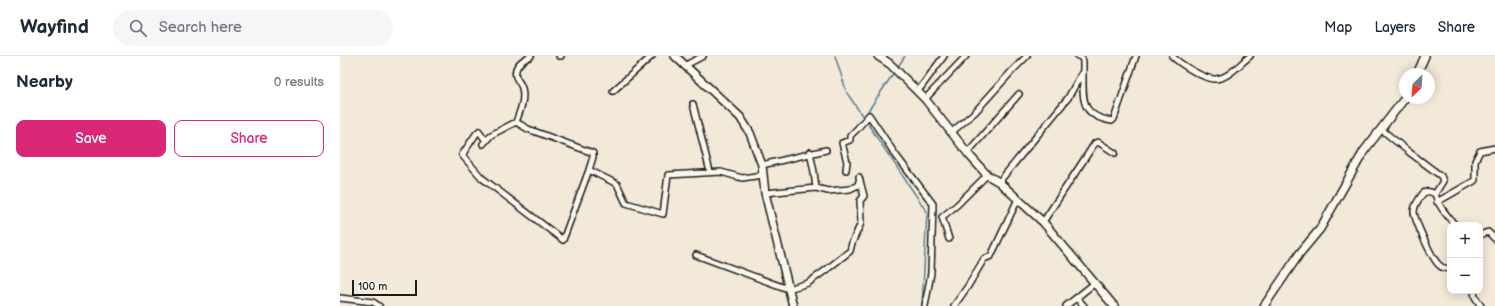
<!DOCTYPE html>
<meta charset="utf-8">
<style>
body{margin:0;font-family:"Balsamiq Sans",sans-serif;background:#f6f6f7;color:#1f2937}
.controls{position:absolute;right:12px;bottom:12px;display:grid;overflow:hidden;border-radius:8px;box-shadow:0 2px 10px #0003}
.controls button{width:36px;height:36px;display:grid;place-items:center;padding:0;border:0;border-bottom:1px solid #e0e1e3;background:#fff;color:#1f2937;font:20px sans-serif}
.compass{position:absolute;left:1059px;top:12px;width:36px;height:36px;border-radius:50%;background:#fff;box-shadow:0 2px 10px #0003;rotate:205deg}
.scale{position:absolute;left:12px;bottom:10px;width:65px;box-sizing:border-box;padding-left:4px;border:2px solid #1c1c1c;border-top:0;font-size:11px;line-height:14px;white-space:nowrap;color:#1c1c1c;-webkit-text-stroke:3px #fbf7ec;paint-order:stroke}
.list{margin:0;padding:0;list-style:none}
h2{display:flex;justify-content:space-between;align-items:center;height:52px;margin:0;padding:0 16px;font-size:17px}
h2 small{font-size:13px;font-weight:400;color:#747a83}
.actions{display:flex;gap:8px;padding:12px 16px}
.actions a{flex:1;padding:9px 0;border:1px solid #db2777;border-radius:8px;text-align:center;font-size:14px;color:#db2777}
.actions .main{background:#db2777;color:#fff}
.icon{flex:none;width:22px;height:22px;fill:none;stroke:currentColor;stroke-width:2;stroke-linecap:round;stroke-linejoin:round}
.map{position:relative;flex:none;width:1155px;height:250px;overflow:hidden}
header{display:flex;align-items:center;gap:24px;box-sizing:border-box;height:56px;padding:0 20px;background:#fff;border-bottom:1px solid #e0e1e3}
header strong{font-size:19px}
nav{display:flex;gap:22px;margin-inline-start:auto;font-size:14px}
.search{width:280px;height:36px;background:#f6f6f7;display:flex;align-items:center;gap:10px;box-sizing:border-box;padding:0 14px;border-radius:22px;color:#747a83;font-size:15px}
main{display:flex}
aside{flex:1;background:#fff}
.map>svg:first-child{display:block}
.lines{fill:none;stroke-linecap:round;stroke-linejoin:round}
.stream{stroke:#5a7f93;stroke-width:1.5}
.street-casing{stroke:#1c1c1c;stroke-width:8}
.secondary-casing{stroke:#1c1c1c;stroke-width:10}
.street{stroke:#fbf7ec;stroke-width:5}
.secondary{stroke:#fbf7ec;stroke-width:7}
</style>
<header>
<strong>Wayfind</strong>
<div class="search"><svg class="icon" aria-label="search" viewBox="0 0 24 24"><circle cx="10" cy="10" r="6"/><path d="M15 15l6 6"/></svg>Search here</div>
<nav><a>Map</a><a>Layers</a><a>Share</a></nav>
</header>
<main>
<aside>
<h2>Nearby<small>0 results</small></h2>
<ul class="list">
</ul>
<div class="actions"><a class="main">Save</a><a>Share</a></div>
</aside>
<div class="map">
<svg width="1155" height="250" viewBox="0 0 1155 250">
<rect width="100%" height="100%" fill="#f3e9d8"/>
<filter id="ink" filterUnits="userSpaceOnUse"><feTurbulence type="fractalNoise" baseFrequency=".025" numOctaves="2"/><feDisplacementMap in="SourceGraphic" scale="8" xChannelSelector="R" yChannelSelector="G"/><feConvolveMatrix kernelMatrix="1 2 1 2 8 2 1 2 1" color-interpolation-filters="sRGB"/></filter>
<g filter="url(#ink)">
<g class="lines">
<path class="stream" d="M 495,0 L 507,37 L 587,156 L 582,250
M 557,12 L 565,0
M 524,61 L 555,15"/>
<defs>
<path id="street" d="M 219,0 L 221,0
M 832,0 C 840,8 865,24 876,23 C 889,22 901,7 910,0
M 344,10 L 363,0
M 743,16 C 743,43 740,60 772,65 L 774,63 L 796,0
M 273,35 L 312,0
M 578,35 L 604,0
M 585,43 L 626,0
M 353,48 L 370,116
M 176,66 C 180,55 185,44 182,32 C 181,28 178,25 176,21 C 173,10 182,4 191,0
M 1041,73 L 1069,96 L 1101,120 L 1103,125 L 1095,138 C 1098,150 1107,159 1115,169
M 612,76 L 635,56 L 672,15 L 687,0
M 146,85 L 139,75 L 136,78 L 122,99 L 142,122 L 223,184 L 249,114
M 143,88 L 151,79 L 176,66 L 188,73 L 253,97 L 253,101 L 249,114 L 277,128 L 286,147 L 323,158 L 328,119 L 381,116 L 402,122 L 423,119
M 470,96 L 474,116 L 476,132
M 627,97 L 679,38
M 422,109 L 486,94
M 506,114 L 507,106 L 502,87 L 510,84 L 510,80 L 517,73 L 529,59 L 555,98 L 593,148 L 591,217 L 585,250
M 659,126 L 728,42 L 743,15 L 743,5 L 741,1 L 738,0
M 425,137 L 476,132 L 488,135 L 510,133 L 518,129 L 519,125
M 1095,138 C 1090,135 1085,134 1081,140 C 1078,145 1074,149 1074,156 C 1075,165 1092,203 1099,209 C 1102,212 1106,213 1110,212
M 1097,146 L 1134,125 L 1135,124 L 1135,105 L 1140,95 L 1155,92
M 703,166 L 755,87 L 758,86 L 775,97
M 1140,179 L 1148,176 L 1155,183
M 609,183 L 602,161 L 617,149 L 647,119
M 356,199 L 448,233 L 468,227 L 486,214 L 510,195 L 512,187 L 521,167 L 520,145 L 524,140 L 519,121
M 1134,235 L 1135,241 L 1141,250
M 0,242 L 33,246 L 39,250
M 737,242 L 744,250
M 614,250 L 628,230 L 644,203 L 651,200 L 678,143
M 726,250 L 755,227"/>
<path id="secondary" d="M 335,0 L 400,61 L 410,77 L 422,109 L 425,137 L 453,250
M 538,0 L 550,8 L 585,43 L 630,100 L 647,119 L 659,126 L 703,166 L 774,250
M 1077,18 L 1085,0
M 924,250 L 960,197 L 980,173 L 1024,95 L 1065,42"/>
</defs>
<use href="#street" class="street-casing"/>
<use href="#secondary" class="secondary-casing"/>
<use href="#street" class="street"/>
<use href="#secondary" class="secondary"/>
</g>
</g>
</svg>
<div class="controls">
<button>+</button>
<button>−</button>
</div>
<svg class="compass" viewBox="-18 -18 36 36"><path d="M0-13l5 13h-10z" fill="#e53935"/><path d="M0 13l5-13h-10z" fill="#747a83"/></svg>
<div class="scale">100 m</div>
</div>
</main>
